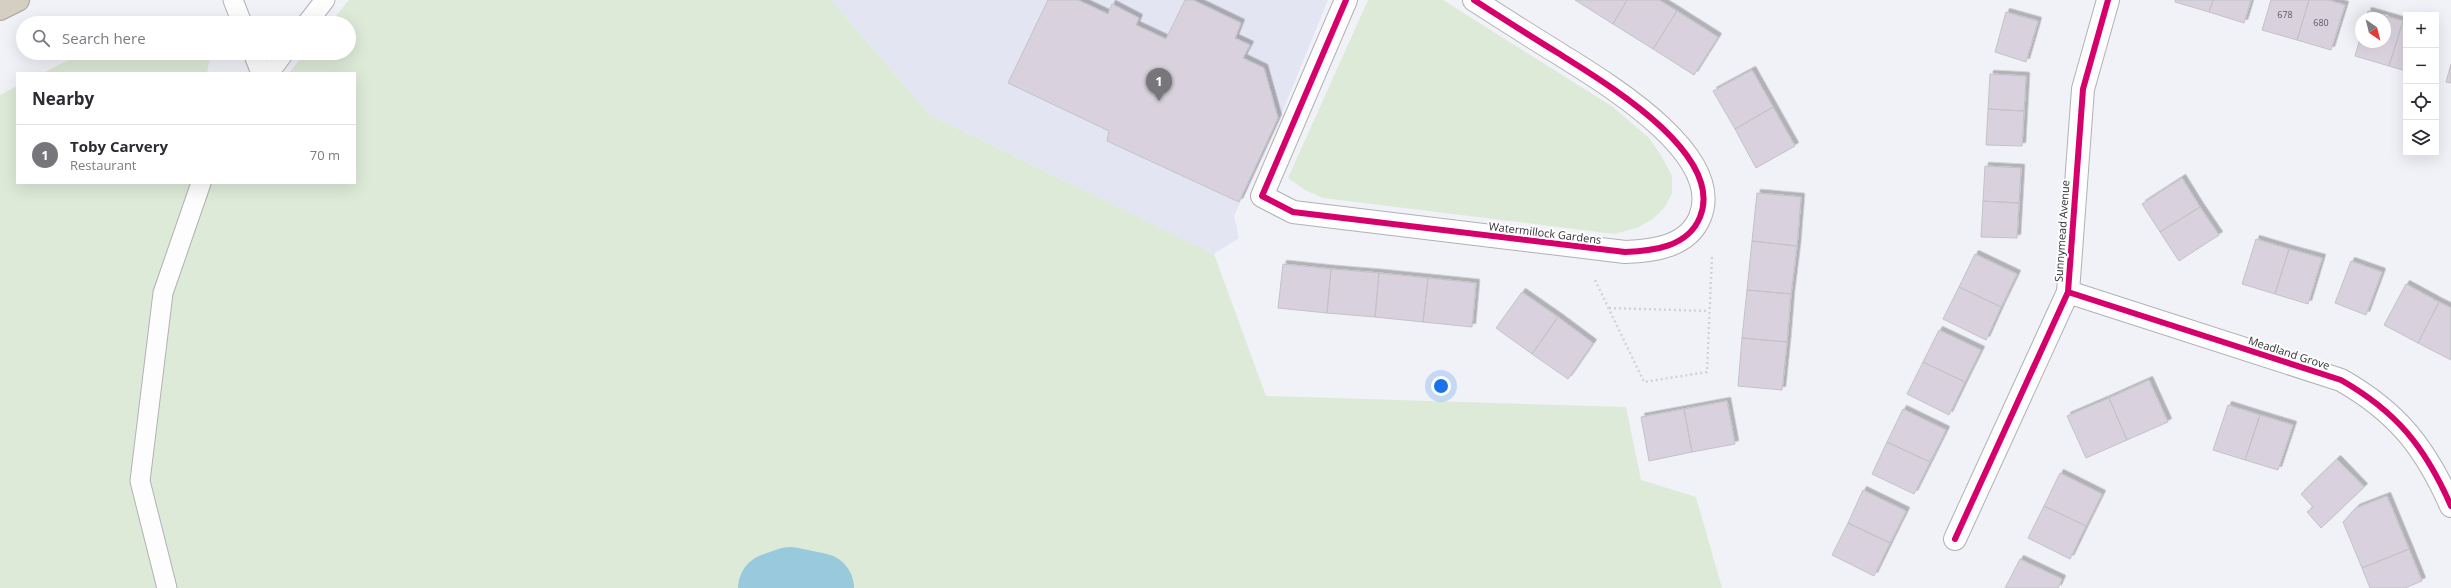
<!DOCTYPE html>
<meta charset="utf-8">
<style>
body{margin:0;font-family:"Open Sans",sans-serif;background:#f7f7f7;color:#2b2b33}
.controls{position:absolute;right:12px;top:12px;display:grid;overflow:hidden;border-radius:0px;box-shadow:0 4px 16px #0002}
.controls button{width:36px;height:36px;display:grid;place-items:center;padding:0;border:0;border-bottom:1px solid #e1e1e2;background:#fff;color:#2b2b33;font:20px sans-serif}
.compass{position:absolute;left:2355px;top:12px;width:36px;height:36px;border-radius:50%;background:#fff;box-shadow:0 4px 16px #0002;rotate:145deg}
.you{position:absolute;left:1441px;top:386px;width:14px;height:14px;margin:-10px;border:3px solid #fff;border-radius:50%;background:#1a73e8;box-shadow:0 0 0 6px #1a73e833}
.badge{display:grid;place-items:center;width:26px;height:26px;border-radius:50%;background:#76767b;color:#fff;font-size:13px;font-weight:700}
.pin{position:absolute;translate:-50% -33px;filter:drop-shadow(0 1px 2px #0008)}
.pin::after{content:'';position:absolute;top:21px;width:14px;height:12px;background:inherit;clip-path:polygon(0 0,100% 0,50% 100%)}
.list{margin:0;padding:0;list-style:none}
h2{display:flex;justify-content:space-between;align-items:center;height:52px;margin:0;padding:0 16px;font-size:17px}
h2 small{font-size:13px;font-weight:400;color:#7c7c81}
.list li{display:grid;grid-template-columns:26px 1fr auto;gap:12px;align-items:center;box-sizing:border-box;height:60px;padding:0 16px;border-top:1px solid #e1e1e2}
.list b{display:block;font-size:15px;white-space:nowrap}
.list p{margin:0;font-size:13px;white-space:nowrap;color:#7c7c81}
.list em{font-size:13px;font-style:normal;color:#7c7c81}
.icon{flex:none;width:22px;height:22px;fill:none;stroke:currentColor;stroke-width:2;stroke-linecap:round;stroke-linejoin:round}
.map{position:relative;flex:none;width:2451px;height:588px;overflow:hidden}
.search{position:absolute;background:#fff;box-shadow:0 4px 16px #0002;left:16px;top:16px;width:340px;height:44px;display:flex;align-items:center;gap:10px;box-sizing:border-box;padding:0 14px;border-radius:22px;color:#7c7c81;font-size:15px}
.panel{position:absolute;background:#fff;box-shadow:0 4px 16px #0002;left:16px;top:72px;width:340px;height:112px;border-radius:0px}
.map>svg:first-child{display:block}
.built{fill:#e4e5f2}
.green{fill:#ddead8}
.lines{fill:none;stroke-linecap:round;stroke-linejoin:round}
.river{stroke:#98c9dc;stroke-width:70}
.building{fill:#d9d2de;stroke:#c3c2c6;filter:url(#shadow)}
.lane-casing{stroke:#b1b1b5;stroke-width:21}
.street-casing{stroke:#b1b1b5;stroke-width:24}
.highway-casing{stroke:#a8a298;stroke-width:24}
.path{stroke:#d2d3d5;stroke-width:2.5;stroke-dasharray:2 3;stroke-linecap:butt}
.lane{stroke:#fdfdfe;stroke-width:19}
.street{stroke:#fdfdfe;stroke-width:22}
.highway{stroke:#d5cfc3;stroke-width:22}
.cycleway-casing{stroke:#fdfdfd;stroke-width:8}
.cycleway{stroke:#d6006c;stroke-width:6}
.labels{text-anchor:middle;stroke-width:4;stroke-linejoin:round;paint-order:stroke}
.number-label{font-size:9px;fill:#5c5b62}
.street-label{font-size:11px;fill:#333338;stroke:#fdfdfd}
</style>
<div class="map">
<svg width="2451" height="588" viewBox="0 0 2451 588">
<defs>
<filter id="shadow"><feDropShadow dx="3.5" dy="-3.5" stdDeviation="0" flood-color="#0004"/></filter>
</defs>
<rect width="100%" height="100%" fill="#f1f2f8"/>
<path class="built" d="M 831,0 L 1328,0 L 1282,113 L 1234,216 L 1239,238 L 1214,254 L 930,115 Z"/>
<path class="green" d="M 349,0 L 831,0 L 930,115 L 1214,254 L 1266,396 L 1626,407 L 1641,480 L 1696,497 L 1722,588 L 0,588 L 0,95 L 17,86 L 17,183 L 355,183 L 355,73 L 289,73 L 305,53 L 349,53 L 349,23 L 330,23 Z
M 1368,0 L 1443,0 L 1613,107 L 1649,138 L 1661,155 L 1672,176 L 1672,193 L 1665,207 L 1653,219 L 1637,228 L 1614,234 L 1323,198 L 1305,190 L 1288,178 Z
M 82,53 L 208,53 L 210,57 L 207,73 L 43,73 Z"/>
<g class="lines">
<path class="river" d="M 773,588 L 790,582 L 819,588"/>
</g>
<path class="building" d="M 1048,0 L 1078,0 L 1108,14 L 1112,4 L 1139,18 L 1136,25 L 1166,39 L 1185,0 L 1193,0 L 1241,23 L 1235,38 L 1250,45 L 1243,58 L 1264,68 L 1278,118 L 1239,202 L 1107,141 L 1109,131 L 1008,83 Z
M 1575,0 L 1627,0 L 1613,24 Z
M 1627,0 L 1659,0 L 1677,11 L 1653,49 L 1613,24 Z
M 2175,0 L 2213,0 L 2209,12 L 2175,2 Z
M 2213,0 L 2251,0 L 2244,23 L 2209,12 Z
M 2271,0 L 2309,0 L 2297,40 L 2262,30 Z
M 2309,0 L 2328,0 L 2345,5 L 2331,50 L 2297,40 Z
M 1677,11 L 1718,37 L 1694,75 L 1653,49 Z
M 2368,11 L 2403,21 L 2389,66 L 2355,56 L 2361,35 L 2361,42 L 2385,42 L 2385,18 L 2366,18 Z
M 2006,12 L 2038,21 L 2026,62 L 1995,52 Z
M 2403,21 L 2406,22 L 2406,71 L 2389,66 Z
M 2451,64 L 2451,83 L 2446,82 Z
M 1752,70 L 1773,107 L 1735,129 L 1713,91 Z
M 1990,74 L 2026,76 L 2024,111 L 1988,109 Z
M 1773,107 L 1795,146 L 1756,168 L 1735,129 Z
M 1988,109 L 2024,111 L 2022,146 L 1986,145 Z
M 1985,166 L 2021,168 L 2019,203 L 1983,201 Z
M 2182,178 L 2200,207 L 2160,232 L 2142,204 Z
M 1757,193 L 1801,197 L 1797,246 L 1752,241 Z
M 1983,201 L 2019,203 L 2017,238 L 1981,237 Z
M 2200,207 L 2219,235 L 2179,261 L 2160,232 Z
M 2256,239 L 2289,249 L 2275,294 L 2242,284 Z
M 1752,241 L 1797,246 L 1791,294 L 1747,290 Z
M 2289,249 L 2322,258 L 2308,304 L 2275,294 Z
M 1975,254 L 2017,274 L 2001,307 L 1959,287 Z
M 2351,261 L 2382,272 L 2366,315 L 2335,303 Z
M 1283,264 L 1331,269 L 1327,313 L 1278,308 Z
M 1331,269 L 1379,273 L 1375,317 L 1327,313 Z
M 1379,273 L 1428,278 L 1423,322 L 1375,317 Z
M 1428,278 L 1476,283 L 1472,327 L 1423,322 Z
M 2406,284 L 2439,302 L 2418,343 L 2384,325 Z
M 1959,287 L 2001,307 L 1986,340 L 1943,319 Z
M 1747,290 L 1791,294 L 1787,342 L 1742,338 Z
M 1522,292 L 1558,317 L 1532,354 L 1496,328 Z
M 2439,302 L 2451,308 L 2451,360 L 2418,343 Z
M 1558,317 L 1593,343 L 1568,379 L 1532,354 Z
M 1939,330 L 1981,350 L 1965,382 L 1923,362 Z
M 1742,338 L 1787,342 L 1782,390 L 1738,386 Z
M 1923,362 L 1965,382 L 1949,415 L 1907,394 Z
M 2149,380 L 2168,422 L 2127,440 L 2109,398 Z
M 2109,398 L 2127,440 L 2086,458 L 2067,416 Z
M 1727,401 L 1735,444 L 1692,452 L 1684,409 Z
M 2228,405 L 2260,415 L 2245,460 L 2213,450 Z
M 1684,409 L 1692,452 L 1649,461 L 1641,417 Z
M 1903,409 L 1946,430 L 1930,462 L 1887,442 Z
M 2260,415 L 2293,425 L 2278,470 L 2245,460 Z
M 1887,442 L 1930,462 L 1914,494 L 1872,474 Z
M 2337,459 L 2364,487 L 2321,528 L 2307,512 L 2313,507 L 2301,494 Z
M 2060,473 L 2102,494 L 2086,526 L 2044,506 Z
M 1863,490 L 1906,511 L 1890,543 L 1848,523 Z
M 2387,496 L 2409,549 L 2362,568 L 2343,522 L 2356,508 Z
M 2044,506 L 2086,526 L 2070,559 L 2028,538 Z
M 1848,523 L 1890,543 L 1874,576 L 1832,555 Z
M 2409,549 L 2422,581 L 2405,588 L 2370,588 L 2362,568 Z
M 2020,559 L 2062,579 L 2058,588 L 2005,588 Z"/>
<g class="lines">
<defs>
<path id="lane" d="M 233,0 L 242,23
M 307,23 L 325,0
M 253,53 L 261,73
M 269,73 L 284,53
M 167,588 L 140,481 L 163,293 L 201,183"/>
<path id="street" d="M 1346,0 L 1262,196 L 1293,212 L 1625,252 C 1653,251 1688,247 1700,217 C 1726,153 1602,81 1558,53 C 1530,36 1502,18 1474,0
M 2068,292 L 2341,380 C 2397,412 2425,447 2451,506
M 1955,539 L 2068,292 L 2083,89 L 2108,0"/>
<path id="highway" d="M 0,9 L 18,0"/>
</defs>
<use href="#lane" class="lane-casing"/>
<use href="#street" class="street-casing"/>
<use href="#highway" class="highway-casing"/>
<path class="path" d="M 1595,280 L 1644,382 L 1707,372 L 1712,256
M 1609,308 L 1709,311"/>
<use href="#lane" class="lane"/>
<use href="#street" class="street"/>
<use href="#highway" class="highway"/>
<defs>
<path id="cycleway" d="M 1346,0 L 1262,196 L 1293,212 L 1625,252 C 1653,251 1688,247 1700,217 C 1726,153 1602,81 1558,53 C 1530,36 1502,18 1474,0
M 2068,292 L 2341,380 C 2397,412 2425,447 2451,506
M 1955,539 L 2068,292 L 2083,89 L 2108,0"/>
</defs>
<use href="#cycleway" class="cycleway-casing"/>
<use href="#cycleway" class="cycleway"/>
</g>
<g class="labels">
<g class="number-label">
<text x="2285" y="18">678</text>
<text x="2321" y="26">680</text>
</g>
<g class="street-label">
<text transform="translate(2062 231) rotate(-86)" y="4">Sunnymead Avenue</text>
<text transform="translate(1545 233) rotate(7)" y="4">Watermillock Gardens</text>
<text transform="translate(2289 353) rotate(18)" y="4">Meadland Grove</text>
</g>
</g>
</svg>
<div class="controls">
<button>+</button>
<button>−</button>
<button><svg class="icon" aria-label="locate" viewBox="0 0 24 24"><circle cx="12" cy="12" r="6"/><path d="M12 2v4M12 18v4M2 12h4M18 12h4"/></svg></button>
<button><svg class="icon" aria-label="layers" viewBox="0 0 24 24"><path d="M12 4l9 5-9 5-9-5zM3 14l9 5 9-5"/></svg></button>
</div>
<svg class="compass" viewBox="-18 -18 36 36"><path d="M0-13l5 13h-10z" fill="#e53935"/><path d="M0 13l5-13h-10z" fill="#7c7c81"/></svg>
<div class="you"></div>
<div class="pin badge" style="left:1159px;top:101px">1</div>
<div class="search"><svg class="icon" aria-label="search" viewBox="0 0 24 24"><circle cx="10" cy="10" r="6"/><path d="M15 15l6 6"/></svg>Search here</div>
<section class="panel">
<h2>Nearby<small></small></h2>
<ul class="list">
<li><span class="badge">1</span><div><b>Toby Carvery</b><p>Restaurant</p></div><em>70 m</em></li>
</ul>
</section>
</div>
